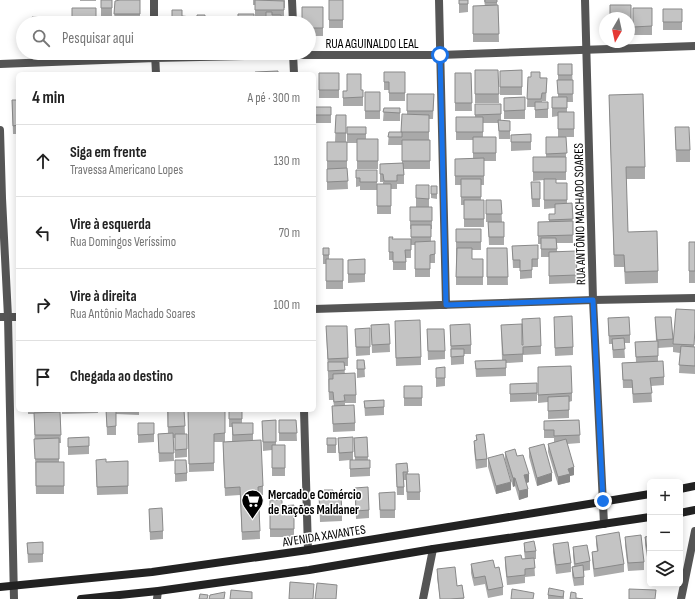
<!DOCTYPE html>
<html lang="pt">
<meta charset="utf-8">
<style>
body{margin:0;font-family:"Sofia Sans Condensed",sans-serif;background:#f2f2f2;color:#222}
.controls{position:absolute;right:12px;bottom:12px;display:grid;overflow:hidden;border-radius:6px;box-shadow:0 2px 10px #0003}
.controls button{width:36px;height:36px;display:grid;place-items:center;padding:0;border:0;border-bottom:1px solid #e0e0e0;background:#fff;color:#222;font:20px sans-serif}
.compass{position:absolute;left:599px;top:12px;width:36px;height:36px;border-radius:50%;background:#fff;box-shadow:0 2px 10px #0003;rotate:189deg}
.stop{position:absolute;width:12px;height:12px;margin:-9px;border:3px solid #1a73e8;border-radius:50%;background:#fff}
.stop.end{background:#1a73e8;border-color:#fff;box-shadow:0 1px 4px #0008}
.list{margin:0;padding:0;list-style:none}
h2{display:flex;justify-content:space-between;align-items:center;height:52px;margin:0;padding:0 16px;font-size:17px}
h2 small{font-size:13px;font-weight:400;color:#767676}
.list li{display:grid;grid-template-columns:26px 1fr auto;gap:12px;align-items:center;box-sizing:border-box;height:72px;padding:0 16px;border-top:1px solid #e0e0e0}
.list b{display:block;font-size:15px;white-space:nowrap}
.list p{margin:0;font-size:13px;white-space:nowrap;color:#767676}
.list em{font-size:13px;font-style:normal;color:#767676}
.icon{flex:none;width:22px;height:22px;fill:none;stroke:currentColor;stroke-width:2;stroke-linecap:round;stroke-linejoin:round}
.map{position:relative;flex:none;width:695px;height:599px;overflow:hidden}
.search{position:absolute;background:#fff;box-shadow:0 2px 10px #0003;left:16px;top:16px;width:300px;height:44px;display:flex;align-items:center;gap:10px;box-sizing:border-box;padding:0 14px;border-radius:22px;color:#767676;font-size:15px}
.panel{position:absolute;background:#fff;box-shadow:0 2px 10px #0003;left:16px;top:72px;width:300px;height:340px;border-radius:6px}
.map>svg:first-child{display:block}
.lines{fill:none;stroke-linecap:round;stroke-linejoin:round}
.minor{stroke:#555;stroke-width:8}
.tertiary{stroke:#555;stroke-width:8}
.secondary{stroke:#222;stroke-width:8}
.wall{fill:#a9a9a9}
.shaded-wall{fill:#898989}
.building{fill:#c4c4c4;stroke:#898989}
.route{stroke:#1a73e8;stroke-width:5}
.labels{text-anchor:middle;stroke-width:3;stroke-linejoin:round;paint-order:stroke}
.street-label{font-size:13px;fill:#000;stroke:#fff}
.poi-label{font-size:13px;font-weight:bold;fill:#000;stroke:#fff;text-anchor:start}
</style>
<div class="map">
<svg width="695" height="599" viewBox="0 0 695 599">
<rect width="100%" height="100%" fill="#fff"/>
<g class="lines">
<path class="minor" d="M 154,0 L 154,23
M 292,0 L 293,23
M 439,0 L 446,305
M 155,53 L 156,74
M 293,53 L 294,74
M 0,64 L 155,58 L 293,55 L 440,55 L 695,46
M 314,309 L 593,300 L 695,298
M 0,317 L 18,317
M 304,410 L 308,550
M 157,599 L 158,591
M 681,599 L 695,531"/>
<path class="tertiary" d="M 585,0 L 593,300 L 604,524
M 0,130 L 2,198 L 8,317 L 14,599
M 423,599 L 433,549"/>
<path class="secondary" d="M 680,489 L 695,486
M 680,513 L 695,510
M 0,587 L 152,572 L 308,550 L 650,494
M 81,599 L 158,591 L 309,570 L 433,549 L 650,517"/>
</g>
<path class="wall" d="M 80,0 L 96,0 L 96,1 L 80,1 Z
M 101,0 L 112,0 L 112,17 L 101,17 Z
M 140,0 L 140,22 L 114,23 L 115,1 Z
M 253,0 L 285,0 L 285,8 L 284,8 L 284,18 L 255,18 L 255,5 L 253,5 Z
M 329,0 L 343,0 L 343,28 L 329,28 Z
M 459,0 L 468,0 L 468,12 L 459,13 Z
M 484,0 L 497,0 L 497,5 L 498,5 L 499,42 L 473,42 L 473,6 L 485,6 Z
M 631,5 L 631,33 L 629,33 L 629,18 Z
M 323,7 L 323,36 L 309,36 L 309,23 Z
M 633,8 L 652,8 L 652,35 L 633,35 Z
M 663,9 L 682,9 L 682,30 L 663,30 Z
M 558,64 L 572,64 L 573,102 L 567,102 L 567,112 L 574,112 L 574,137 L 566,137 L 566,180 L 556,180 L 556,183 L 567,183 L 567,203 L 572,203 L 573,243 L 557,243 L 557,251 L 577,275 L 577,283 L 549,284 L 549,257 L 541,257 L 541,244 L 538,244 L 538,222 L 549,222 L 549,214 L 555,214 L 555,208 L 544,209 L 544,180 L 533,181 L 533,157 L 546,157 L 546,137 L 558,137 L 558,116 L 552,117 L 552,97 L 558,97 Z
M 475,70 L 498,70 L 499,103 L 475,103 Z
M 522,70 L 522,95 L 500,95 L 500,71 Z
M 384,72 L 405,72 L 405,101 L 389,101 L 389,90 L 384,90 Z
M 319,73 L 339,73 L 339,98 L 319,98 Z
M 455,73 L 471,73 L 472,111 L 455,111 Z
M 528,77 L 547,78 L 546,101 L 542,101 L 542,102 L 548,102 L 548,118 L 535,118 L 535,107 L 527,107 Z
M 363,90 L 363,106 L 343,106 L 343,91 Z
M 365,92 L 380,92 L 380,119 L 365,119 Z
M 407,94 L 434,94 L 433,119 L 429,119 L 429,140 L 430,140 L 430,169 L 404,169 L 404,184 L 397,184 L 397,189 L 391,189 L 391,214 L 377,214 L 377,190 L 360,190 L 360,186 L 356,187 L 356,170 L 377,170 L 377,184 L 383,184 L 383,182 L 380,182 L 380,164 L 402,163 L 402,145 L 388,145 L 389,132 L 401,132 L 407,114 Z
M 609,95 L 645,167 L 645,179 L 626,179 L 628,232 L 658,271 L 658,283 L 625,284 L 624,267 L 614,267 Z
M 525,97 L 525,119 L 504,119 L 504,98 Z
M 12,100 L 18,100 L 18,134 L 13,134 Z
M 475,104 L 501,104 L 501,121 L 510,121 L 510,139 L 499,139 L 498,123 L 483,123 L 483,137 L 496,137 L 496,161 L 484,161 L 484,185 L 481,185 L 481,200 L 484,200 L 484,227 L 464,227 L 464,205 L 461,205 L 461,185 L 455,185 L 455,159 L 473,159 L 473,140 L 456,140 L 456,117 L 475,117 Z
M 314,107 L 331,107 L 331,123 L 314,123 Z
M 384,108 L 400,108 L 400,121 L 383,121 Z
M 336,115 L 346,115 L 346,142 L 335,142 Z
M 347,127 L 366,127 L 366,139 L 378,139 L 378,169 L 357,169 L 357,143 L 347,143 Z
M 675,127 L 690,150 L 690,162 L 676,162 Z
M 531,134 L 531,150 L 511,151 L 511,135 Z
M 327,142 L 347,142 L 347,168 L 348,189 L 327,190 Z
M 531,182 L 540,182 L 540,207 L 532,207 Z
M 416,185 L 429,185 L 429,207 L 416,207 Z
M 431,186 L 437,186 L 437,199 L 431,198 Z
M 486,200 L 501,200 L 502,222 L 486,222 Z
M 410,207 L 432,207 L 432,229 L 431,229 L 431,242 L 435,241 L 435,263 L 430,263 L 430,277 L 415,277 L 415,245 L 411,245 L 411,229 L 410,229 Z
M 488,222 L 504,222 L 504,245 L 489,245 Z
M 456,229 L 481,229 L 481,250 L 472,250 L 472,259 L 483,259 L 483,285 L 456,285 Z
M 389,237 L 392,239 L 411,239 L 411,258 L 406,258 L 406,270 L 393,270 L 393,260 L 389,260 Z
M 689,242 L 695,242 L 695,283 L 689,283 Z
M 512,246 L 538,259 L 538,267 L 532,267 L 532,278 L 520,279 L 520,268 L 513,268 Z
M 323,248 L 329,248 L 329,259 L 343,259 L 343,289 L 326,289 L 326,264 L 323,264 Z
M 487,248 L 507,248 L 508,285 L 487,285 Z
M 365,259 L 365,282 L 348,283 L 348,260 Z
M 695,310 L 694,347 L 695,347 L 695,374 L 679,373 L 680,353 L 673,352 L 673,344 Z
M 655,317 L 673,339 L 673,347 L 658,348 L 658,361 L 664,377 L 664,385 L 651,386 L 652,402 L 633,403 L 632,388 L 623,388 L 622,363 L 636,362 L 635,342 L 656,341 Z
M 608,318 L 630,335 L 630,343 L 624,343 L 625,358 L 613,358 L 612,344 L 609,344 Z
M 389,324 L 390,352 L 372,353 L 371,325 Z
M 450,325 L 471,345 L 471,354 L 464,354 L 464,364 L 451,365 Z
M 501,325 L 522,345 L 541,346 L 541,354 L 523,355 L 523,362 L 506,363 L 506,376 L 476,377 L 475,361 L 502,360 Z
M 554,325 L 573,347 L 573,355 L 555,356 Z
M 326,326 L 348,358 L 348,366 L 344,366 L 345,374 L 356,395 L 356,403 L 345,403 L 345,406 L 355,423 L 355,431 L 333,432 L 332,406 L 334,406 L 333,400 L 329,400 Z
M 355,329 L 370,347 L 370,355 L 356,356 Z
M 395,329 L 421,357 L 421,365 L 396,366 Z
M 427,329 L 445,351 L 445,359 L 428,360 Z
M 357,360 L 364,360 L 365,377 L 357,378 Z
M 436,368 L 445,378 L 445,386 L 436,387 Z
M 538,376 L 572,393 L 572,401 L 569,402 L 569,418 L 548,419 L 548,402 L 538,403 Z
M 537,383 L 537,401 L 510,402 L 510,384 Z
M 404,386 L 422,386 L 422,406 L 404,406 Z
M 384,400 L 384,415 L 365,416 L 364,401 Z
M 28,410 L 58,410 L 58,412 L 60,412 L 61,443 L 59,443 L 59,462 L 64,462 L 64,494 L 36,494 L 34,414 L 28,414 Z
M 62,410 L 98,410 L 98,413 L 62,414 Z
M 106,410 L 139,410 L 139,415 L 116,414 L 116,435 L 107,435 Z
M 167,410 L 184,410 L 185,434 L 187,449 L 187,457 L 175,458 L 175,438 L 173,438 L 174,461 L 159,462 L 158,434 L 168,433 Z
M 188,410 L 225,410 L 225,442 L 232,441 L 232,427 L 229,427 L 229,410 L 242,410 L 242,423 L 253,423 L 253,440 L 263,486 L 263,495 L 259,495 L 260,539 L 242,540 L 240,495 L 225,496 L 223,450 L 223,442 L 224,442 L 214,442 L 214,471 L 189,472 Z
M 257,410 L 287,410 L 287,411 L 257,411 Z
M 276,420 L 276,445 L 285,445 L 285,476 L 272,476 L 272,450 L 263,451 L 262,421 Z
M 279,420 L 296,420 L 297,441 L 279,441 Z
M 579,420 L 580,443 L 567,444 L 574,475 L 570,476 L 570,482 L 558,485 L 548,452 L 548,444 L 554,443 L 554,438 L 544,438 L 544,421 Z
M 138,423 L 154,434 L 154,442 L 138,443 Z
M 476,435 L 487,459 L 487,467 L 476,469 L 474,449 L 474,441 L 476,440 Z
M 89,437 L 89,454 L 68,455 L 68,438 Z
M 367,437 L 368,460 L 370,468 L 370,476 L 350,477 L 350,460 L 339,461 L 338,438 L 353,452 L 353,460 L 355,460 L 354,438 Z
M 327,438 L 336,438 L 336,453 L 327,453 Z
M 529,448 L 552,481 L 537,486 L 529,457 Z
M 505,452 L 517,456 L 529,482 L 526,483 L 528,497 L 519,500 L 515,486 L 513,487 L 505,460 Z
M 488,458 L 511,490 L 496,494 L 488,467 Z
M 175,460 L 187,473 L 187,481 L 175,482 Z
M 128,461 L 128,494 L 97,495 L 96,468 Z
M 407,463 L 408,474 L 420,492 L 420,500 L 407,500 L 406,480 L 404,480 L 404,495 L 397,495 L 396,464 Z
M 355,488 L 369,510 L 369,518 L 356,519 Z
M 379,493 L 395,510 L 395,518 L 380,518 Z
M 333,496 L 342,513 L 342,521 L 320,522 L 319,497 Z
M 270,500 L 282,506 L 294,505 L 294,537 L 270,537 Z
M 149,509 L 163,531 L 163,539 L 150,540 Z
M 596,536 L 624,564 L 624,572 L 594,577 L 592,560 L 592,552 L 597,551 L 596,544 Z
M 650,536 L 650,563 L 648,563 L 645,545 L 645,537 Z
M 625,537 L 644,562 L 644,570 L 628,571 L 625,545 Z
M 43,542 L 43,562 L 28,563 L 27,543 Z
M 524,543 L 536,551 L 536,559 L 534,559 L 535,576 L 525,577 L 525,583 L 507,585 L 505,565 L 505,557 L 522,559 L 525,559 L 524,551 Z
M 553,544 L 571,563 L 571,572 L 556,574 L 553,552 Z
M 573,547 L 590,561 L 590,570 L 583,571 L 584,577 L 584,585 L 574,586 L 572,575 L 572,567 L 574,566 L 573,555 Z
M 471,564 L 495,568 L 503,587 L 503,595 L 488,598 L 485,584 L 474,586 L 471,573 Z
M 437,569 L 457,586 L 462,585 L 464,599 L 440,599 L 437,578 Z
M 564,591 L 564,599 L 548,599 L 548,595 Z"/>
<path class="shaded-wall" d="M 574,467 L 574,475 L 570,476 L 570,482 L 558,485 L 558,477 L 568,469 Z
M 552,473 L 552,481 L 537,486 L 537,478 Z
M 529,474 L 529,482 L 524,484 L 524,475 Z
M 513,478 L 515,478 L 515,486 L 513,487 Z
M 511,482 L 511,490 L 496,494 L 496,486 Z
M 528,489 L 528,497 L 519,500 L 519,491 Z"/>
<path class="building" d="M 101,0 L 112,0 L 112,8 L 101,8 Z
M 120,0 L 140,0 L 140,14 L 114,14 L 115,1 Z
M 255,0 L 284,1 L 284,10 L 255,10 Z
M 329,0 L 343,0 L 343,20 L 329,20 Z
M 459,0 L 468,0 L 468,4 L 459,4 Z
M 485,0 L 497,0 L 497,2 L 485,2 Z
M 498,5 L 499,34 L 473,34 L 473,6 Z
M 610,5 L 631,5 L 631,25 L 629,25 L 629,18 L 610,18 Z
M 302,7 L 323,7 L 323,28 L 309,28 L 309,23 L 302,23 Z
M 72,8 L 96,8 L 96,23 L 72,23 Z
M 633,8 L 652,8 L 652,26 L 633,27 Z
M 663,9 L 682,9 L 682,22 L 663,22 Z
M 172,10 L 182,10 L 182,16 L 191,17 L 191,23 L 172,23 Z
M 266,12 L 272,12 L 272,15 L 281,15 L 281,23 L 257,23 L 257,19 L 266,19 Z
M 238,14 L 254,14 L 254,23 L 238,23 Z
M 197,15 L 205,15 L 205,20 L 212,20 L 212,23 L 197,23 Z
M 32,17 L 47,17 L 47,23 L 32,23 Z
M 558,64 L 572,64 L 572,75 L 558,75 Z
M 475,70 L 498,70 L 499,94 L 475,94 Z
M 522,70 L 522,87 L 500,87 L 500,71 Z
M 278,71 L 278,74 L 255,74 L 255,72 Z
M 384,72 L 405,72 L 405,93 L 389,93 L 389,82 L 384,82 Z
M 531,72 L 540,72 L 540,78 L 547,78 L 546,93 L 542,93 L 541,99 L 527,99 L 528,77 L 531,77 Z
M 319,73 L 339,73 L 339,90 L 319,90 Z
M 455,73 L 471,73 L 472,103 L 455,103 Z
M 347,74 L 361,74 L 361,90 L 363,90 L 363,97 L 343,98 L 343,91 L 347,91 Z
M 557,80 L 573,80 L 573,94 L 558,94 Z
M 365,92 L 380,92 L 380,111 L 365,111 Z
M 407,94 L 434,94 L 433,111 L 407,111 Z
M 643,94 L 645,167 L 626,167 L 628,232 L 657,231 L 658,271 L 625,272 L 624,255 L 614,255 L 609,95 Z
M 525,97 L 525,110 L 504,111 L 504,98 Z
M 552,97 L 567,97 L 567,108 L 552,108 Z
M 12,100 L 18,100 L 18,125 L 13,126 Z
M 535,102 L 548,102 L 548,109 L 535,110 Z
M 475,104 L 501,104 L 501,114 L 475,115 Z
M 314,107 L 331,107 L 331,115 L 314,115 Z
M 384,108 L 400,108 L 400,113 L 383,112 Z
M 558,112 L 574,112 L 574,129 L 558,129 Z
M 402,114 L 429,115 L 429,132 L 401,132 Z
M 336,115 L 346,115 L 346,133 L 335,133 Z
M 456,117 L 483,117 L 483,132 L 456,132 Z
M 498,120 L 510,121 L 510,131 L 499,131 Z
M 347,127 L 366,127 L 366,134 L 347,134 Z
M 675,127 L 689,127 L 690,150 L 676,150 Z
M 389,132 L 402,132 L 402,137 L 388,137 Z
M 531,134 L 531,142 L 511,142 L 511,135 Z
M 473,137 L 496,137 L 496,153 L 473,153 Z
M 546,137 L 566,137 L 567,153 L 546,154 Z
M 357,139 L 378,139 L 378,161 L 357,161 Z
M 402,140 L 430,140 L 430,161 L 402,161 Z
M 327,142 L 347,142 L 347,161 L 327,161 Z
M 533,157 L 566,157 L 566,172 L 533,172 Z
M 484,158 L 484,176 L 455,176 L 455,159 Z
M 403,163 L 404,175 L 397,175 L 397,181 L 384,181 L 383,174 L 380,174 L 380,164 Z
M 347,168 L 348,181 L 327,182 L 327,169 Z
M 356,170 L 377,170 L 377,182 L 360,182 L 360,178 L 356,178 Z
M 461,179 L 481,179 L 481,197 L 461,197 Z
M 544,179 L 556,179 L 556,183 L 567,183 L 567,200 L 544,200 Z
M 531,182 L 540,182 L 540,199 L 532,199 Z
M 377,184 L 391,184 L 391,206 L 377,206 Z
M 416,185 L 429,185 L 429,199 L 416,198 Z
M 431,186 L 437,186 L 437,194 L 431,194 Z
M 464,200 L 484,200 L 484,219 L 464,219 Z
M 486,200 L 501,200 L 502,214 L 486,214 Z
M 572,203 L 573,219 L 549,220 L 549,214 L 555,214 L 555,204 Z
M 410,207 L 432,207 L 432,221 L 410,221 Z
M 573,221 L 573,235 L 538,236 L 538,222 Z
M 488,222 L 504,222 L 504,237 L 489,237 Z
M 411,225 L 431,225 L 431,237 L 411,237 Z
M 456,229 L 481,229 L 481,242 L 456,242 Z
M 389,237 L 393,237 L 392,239 L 411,239 L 411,250 L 405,250 L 406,262 L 393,262 L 393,252 L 389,252 Z
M 541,238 L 556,238 L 557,249 L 541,249 Z
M 435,241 L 435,254 L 430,255 L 430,269 L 415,269 L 415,242 Z
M 689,242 L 695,242 L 695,271 L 689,271 Z
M 538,245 L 538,259 L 532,259 L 532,270 L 520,271 L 520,260 L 513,260 L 512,246 Z
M 323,248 L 329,248 L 329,255 L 323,255 Z
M 457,248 L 472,248 L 472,259 L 483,259 L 483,277 L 456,277 Z
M 487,248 L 507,248 L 508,277 L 487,277 Z
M 576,251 L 577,275 L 549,276 L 549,252 Z
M 326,259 L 343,259 L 343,281 L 326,281 Z
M 365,259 L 365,274 L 348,274 L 348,260 Z
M 676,309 L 695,310 L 695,329 L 694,345 L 673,344 Z
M 572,316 L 573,347 L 555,348 L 554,317 Z
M 629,317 L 630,335 L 609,336 L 608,318 Z
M 655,317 L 671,317 L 673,339 L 657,340 Z
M 540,318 L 541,346 L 523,347 L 523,354 L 503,355 L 501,325 L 522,324 L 522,345 L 523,345 L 522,319 Z
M 420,320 L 421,357 L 396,358 L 395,321 Z
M 389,324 L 390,344 L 372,345 L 371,325 Z
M 470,324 L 471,345 L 451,346 L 450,325 Z
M 326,326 L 347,326 L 348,358 L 328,359 Z
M 370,328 L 370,347 L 356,347 L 355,329 Z
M 427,329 L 444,329 L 445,351 L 428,351 Z
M 624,338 L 625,349 L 613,350 L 612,339 Z
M 658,341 L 658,356 L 636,357 L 635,342 Z
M 681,346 L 695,347 L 695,366 L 679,365 Z
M 451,349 L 464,349 L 464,356 L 451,357 Z
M 357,360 L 364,360 L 365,369 L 357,369 Z
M 506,360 L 506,368 L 476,369 L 475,361 Z
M 663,361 L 664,377 L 650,378 L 652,393 L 633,394 L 632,380 L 623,380 L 622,363 Z
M 328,362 L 344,362 L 345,370 L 328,371 Z
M 571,366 L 572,393 L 538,395 L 538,367 Z
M 445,367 L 445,378 L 436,378 L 436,368 Z
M 355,373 L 356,395 L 344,395 L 345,401 L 334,402 L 333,392 L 329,392 L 329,379 L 333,379 L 333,374 Z
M 537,383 L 537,393 L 510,394 L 510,384 Z
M 404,386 L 422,386 L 422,398 L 404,398 Z
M 569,396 L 569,410 L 548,411 L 548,397 Z
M 384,400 L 384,407 L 365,408 L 364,401 Z
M 354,405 L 355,423 L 333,424 L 332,406 Z
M 106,410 L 116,410 L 116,426 L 107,427 Z
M 168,410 L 184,410 L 185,426 L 168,427 Z
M 188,410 L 225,410 L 225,433 L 214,434 L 214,463 L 189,464 Z
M 229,410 L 242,410 L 242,419 L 229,419 Z
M 60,412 L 61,435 L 35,435 L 34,413 Z
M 276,420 L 276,442 L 263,442 L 262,421 Z
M 279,420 L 296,420 L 297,433 L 279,433 Z
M 579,420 L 580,435 L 554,436 L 554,430 L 544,430 L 544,421 Z
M 138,423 L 154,423 L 154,434 L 138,435 Z
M 232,423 L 253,423 L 253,434 L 233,435 Z
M 173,433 L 174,453 L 159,453 L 158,434 Z
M 175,434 L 187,434 L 187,449 L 175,450 Z
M 484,434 L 487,459 L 476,460 L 474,441 L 477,440 L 476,435 Z
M 89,437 L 89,446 L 68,447 L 68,438 Z
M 353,437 L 353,452 L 339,453 L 338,438 Z
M 367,437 L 368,457 L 355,457 L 354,438 Z
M 59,438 L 59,459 L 35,459 L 34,439 Z
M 327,438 L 336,438 L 336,445 L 327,445 Z
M 566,439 L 574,467 L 568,469 L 570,474 L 558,477 L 548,444 Z
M 261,440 L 263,486 L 258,487 L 260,531 L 242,532 L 240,487 L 225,488 L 223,442 Z
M 544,444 L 552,473 L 537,478 L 529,448 Z
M 272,445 L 285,445 L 285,468 L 272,468 Z
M 515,449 L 517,456 L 523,455 L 529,474 L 524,475 L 528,489 L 519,491 L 515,478 L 513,478 L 505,452 Z
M 503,454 L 511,482 L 496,486 L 488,458 Z
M 106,459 L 106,462 L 128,461 L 128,486 L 97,487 L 96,460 Z
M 175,460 L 186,460 L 187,473 L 175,474 Z
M 350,460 L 370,460 L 370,468 L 350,469 Z
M 36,462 L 64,462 L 64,486 L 36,486 Z
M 407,463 L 408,472 L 403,472 L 404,487 L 397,487 L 396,464 Z
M 406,474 L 419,474 L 420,492 L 407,492 Z
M 368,487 L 369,510 L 356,511 L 355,488 Z
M 324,490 L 333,490 L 333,496 L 341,496 L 342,513 L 320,513 L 319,497 L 325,497 Z
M 395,492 L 395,510 L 380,510 L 379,493 Z
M 270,500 L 282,500 L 282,506 L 294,505 L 294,529 L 270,529 Z
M 162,508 L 163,531 L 150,532 L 149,509 Z
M 619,532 L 624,564 L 594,569 L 592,552 L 598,551 L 596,536 Z
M 641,535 L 644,562 L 628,563 L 625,537 Z
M 650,536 L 650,555 L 648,555 L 645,537 Z
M 534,541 L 536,551 L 525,552 L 524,543 Z
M 43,542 L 43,554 L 28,554 L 27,543 Z
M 568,542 L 571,563 L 556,565 L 553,544 Z
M 587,545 L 590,561 L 575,564 L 573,547 Z
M 521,555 L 522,559 L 534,558 L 535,568 L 525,569 L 525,575 L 507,577 L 505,557 Z
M 493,560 L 495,568 L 499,567 L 503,587 L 488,590 L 485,576 L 474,578 L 471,564 Z
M 583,565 L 584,577 L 574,578 L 572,567 Z
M 455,567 L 457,586 L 462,585 L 464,598 L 450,599 L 440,599 L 437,569 Z
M 290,582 L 314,584 L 313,599 L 289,599 Z
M 317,583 L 337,585 L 336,599 L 315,599 Z
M 549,588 L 564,591 L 563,597 L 548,595 Z
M 512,589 L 534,593 L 533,599 L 511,599 Z
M 629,589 L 656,590 L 655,599 L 629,599 Z
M 231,590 L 252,592 L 252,599 L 230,599 Z
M 225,592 L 224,599 L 209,599 L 210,595 Z
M 571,592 L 576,593 L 576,598 L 583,599 L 570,599 Z
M 200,594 L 208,595 L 207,599 L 199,599 Z"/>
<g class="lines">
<path class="route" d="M 440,55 L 446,305 L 593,300 L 603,501"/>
</g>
<defs>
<symbol id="supermarket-pin" viewBox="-11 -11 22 30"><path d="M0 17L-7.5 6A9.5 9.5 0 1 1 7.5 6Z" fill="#000" stroke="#fff"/><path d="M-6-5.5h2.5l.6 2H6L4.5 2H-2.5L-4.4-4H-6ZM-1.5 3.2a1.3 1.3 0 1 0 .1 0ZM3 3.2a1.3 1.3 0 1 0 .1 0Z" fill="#fff"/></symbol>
</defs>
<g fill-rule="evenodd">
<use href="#supermarket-pin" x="240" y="488" width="25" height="34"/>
</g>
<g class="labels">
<g class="street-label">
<text x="372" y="48">RUA AGUINALDO LEAL</text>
<text transform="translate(579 214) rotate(-91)" y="5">RUA ANTÔNIO MACHADO SOARES</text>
<text transform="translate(324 535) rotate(-9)" y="5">AVENIDA XAVANTES</text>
</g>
<g class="poi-label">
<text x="268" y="499">Mercado e Comércio<tspan x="268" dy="15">de Rações Maldaner</tspan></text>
</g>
</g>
</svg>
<div class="controls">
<button>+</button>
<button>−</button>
<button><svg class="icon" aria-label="layers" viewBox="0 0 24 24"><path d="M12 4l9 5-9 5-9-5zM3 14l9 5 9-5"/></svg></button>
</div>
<svg class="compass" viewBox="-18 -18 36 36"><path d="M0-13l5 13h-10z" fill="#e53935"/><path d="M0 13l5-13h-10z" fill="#767676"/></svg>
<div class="stop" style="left:440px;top:55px"></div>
<div class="stop end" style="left:603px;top:501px"></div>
<div class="search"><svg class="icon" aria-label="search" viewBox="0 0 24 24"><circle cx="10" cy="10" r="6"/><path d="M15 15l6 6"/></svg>Pesquisar aqui</div>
<section class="panel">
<h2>4 min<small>A pé · 300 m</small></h2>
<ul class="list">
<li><svg class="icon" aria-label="ahead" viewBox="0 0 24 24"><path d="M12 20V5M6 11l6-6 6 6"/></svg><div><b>Siga em frente</b><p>Travessa Americano Lopes</p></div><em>130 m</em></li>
<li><svg class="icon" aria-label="left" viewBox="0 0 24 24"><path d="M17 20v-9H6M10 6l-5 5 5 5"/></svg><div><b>Vire à esquerda</b><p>Rua Domingos Veríssimo</p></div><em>70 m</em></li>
<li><svg class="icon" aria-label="right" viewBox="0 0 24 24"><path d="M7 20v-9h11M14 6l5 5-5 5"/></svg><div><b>Vire à direita</b><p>Rua Antônio Machado Soares</p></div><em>100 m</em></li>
<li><svg class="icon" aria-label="arrive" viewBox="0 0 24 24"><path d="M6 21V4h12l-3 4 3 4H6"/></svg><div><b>Chegada ao destino</b></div></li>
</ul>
</section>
</div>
